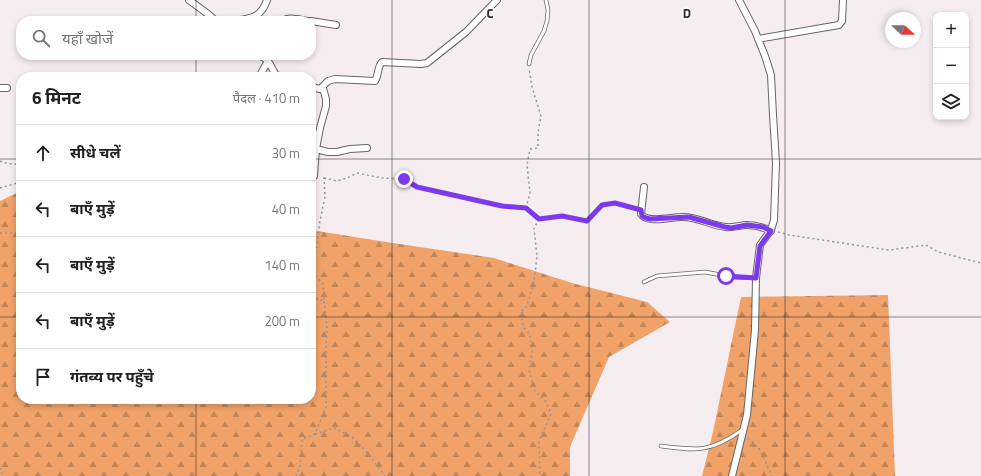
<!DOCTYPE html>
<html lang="hi">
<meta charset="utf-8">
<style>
body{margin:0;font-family:"Titillium Web","Noto Sans Devanagari",sans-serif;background:#f2f2f2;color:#202124}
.controls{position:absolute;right:12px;top:12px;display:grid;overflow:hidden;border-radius:8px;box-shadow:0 2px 6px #0003}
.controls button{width:36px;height:36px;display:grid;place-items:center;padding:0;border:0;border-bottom:1px solid #e0e0e0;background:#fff;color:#202124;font:20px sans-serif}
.compass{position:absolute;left:885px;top:12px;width:36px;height:36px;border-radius:50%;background:#fff;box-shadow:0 2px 6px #0003;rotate:111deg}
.stop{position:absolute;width:12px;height:12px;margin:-9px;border:3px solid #7c3aed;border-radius:50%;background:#fff}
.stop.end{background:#7c3aed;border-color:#fff;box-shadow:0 1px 4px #0008}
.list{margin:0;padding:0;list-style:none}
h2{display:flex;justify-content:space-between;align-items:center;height:52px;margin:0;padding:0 16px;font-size:17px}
h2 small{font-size:13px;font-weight:400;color:#757577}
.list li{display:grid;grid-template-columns:26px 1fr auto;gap:12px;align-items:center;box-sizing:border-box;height:56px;padding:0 16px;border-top:1px solid #e0e0e0}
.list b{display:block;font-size:15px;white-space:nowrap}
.list em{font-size:13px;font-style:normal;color:#757577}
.icon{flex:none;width:22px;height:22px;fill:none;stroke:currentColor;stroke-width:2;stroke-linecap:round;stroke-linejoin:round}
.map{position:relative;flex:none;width:981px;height:476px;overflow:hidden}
.search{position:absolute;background:#fff;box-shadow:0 2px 6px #0003;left:16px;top:16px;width:300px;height:44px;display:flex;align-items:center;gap:10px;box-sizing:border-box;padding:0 14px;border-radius:16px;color:#757577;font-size:15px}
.panel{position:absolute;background:#fff;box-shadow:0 2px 6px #0003;left:16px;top:72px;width:300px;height:332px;border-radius:16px}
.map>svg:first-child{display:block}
.forest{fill:url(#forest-firs)}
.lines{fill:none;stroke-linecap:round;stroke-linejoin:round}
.lane-casing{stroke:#6b6366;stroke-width:4.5}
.street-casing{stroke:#6b6366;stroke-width:8}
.path{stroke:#999396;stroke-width:1.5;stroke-dasharray:2 3;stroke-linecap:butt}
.lane{stroke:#fff;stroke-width:3}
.street{stroke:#fff;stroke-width:6}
.route{stroke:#7c3aed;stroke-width:5}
.grid{fill:none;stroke:#312d2f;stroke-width:1;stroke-opacity:0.55}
.grid-label{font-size:13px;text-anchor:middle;font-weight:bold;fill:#312d2f;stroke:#fff;stroke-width:3;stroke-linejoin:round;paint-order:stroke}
</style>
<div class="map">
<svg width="981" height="476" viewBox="0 0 981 476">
<defs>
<pattern id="forest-firs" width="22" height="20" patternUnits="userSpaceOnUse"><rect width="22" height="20" fill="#f0a268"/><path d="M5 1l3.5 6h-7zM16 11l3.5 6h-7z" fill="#c38456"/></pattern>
</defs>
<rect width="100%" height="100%" fill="#f6edf1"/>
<path class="forest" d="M 21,191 L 21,399 L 311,399 L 311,230 L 386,242 L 494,258 L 572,283 L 647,302 L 670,322 L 609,357 L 570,447 L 570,476 L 0,476 L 0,201 Z
M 888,295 L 895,476 L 702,476 L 713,432 L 741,297 Z"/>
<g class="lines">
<defs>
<path id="lane" d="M 529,64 L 531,55 L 544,31 L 547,21 L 548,10 L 546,0
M 644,282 L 648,280 L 657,276 L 705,272 L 732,277 L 756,278
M 661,446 C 698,451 711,452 742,430"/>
<path id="street" d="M 189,0 L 208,14 L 216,21
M 235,21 C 251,18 261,18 267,0
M 283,21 C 289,16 300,20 308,21
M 311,21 L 336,25
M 758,39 L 839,25 L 842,21 L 843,0
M 259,55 C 273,61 269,68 278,77
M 259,77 L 268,61
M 311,87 L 320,89 L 328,81 L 335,79 L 375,81 C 379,75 377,67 382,62 L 421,64 L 427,63 L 466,32 L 497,0
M 0,88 L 7,88
M 316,149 L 328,152 L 337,152 L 350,149 L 367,148
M 314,176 L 316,149 L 320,128 L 326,106 L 326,99 L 323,88
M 644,187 L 641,214 C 647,224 671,217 681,217 C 697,216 711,226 726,227 C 733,228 740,225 747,225 C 756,225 763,227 771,231
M 732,476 L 747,415 L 755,330 L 756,278 L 760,245 L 771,230 L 774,220 L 776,163 L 773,115 L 771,75 L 765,56 L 755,31 L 739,0"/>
</defs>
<use href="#lane" class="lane-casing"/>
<use href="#street" class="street-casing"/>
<path class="path" d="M 0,161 C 9,165 12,163 20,165 L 21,168
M 324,178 L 337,181 L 347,178 L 357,173 L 382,178 L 404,179 L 417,187 L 501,206 L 526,208 L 539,219 L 562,216 L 587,221 L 602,205 L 615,203 L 635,209
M 0,188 L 21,182
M 526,208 L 530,193 L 527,165 L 530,149 L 538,148 L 538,132 L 541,116 L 532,87 L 529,68
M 539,219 L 534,228 L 537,256 L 534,283 L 526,308 L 521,311 L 523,326 L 530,335 L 532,352 L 529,370 L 535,391 L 546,402 L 551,414 L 539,441 L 540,476
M 778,232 L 789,235 L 889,250 L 926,245 L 938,252 L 981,263
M 0,233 L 21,233
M 311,297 L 324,301 L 323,284 L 314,274 L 316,250 L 320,221 L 325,197 L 324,178 L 320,177
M 315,434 L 334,428 L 352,437 L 366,451 L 385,476
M 748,438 L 759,448 L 772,476
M 0,468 L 1,469 L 3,476
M 296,476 L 300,467 L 302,439 L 315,434 L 326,407 L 326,345 L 327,326 L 324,301"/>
<use href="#lane" class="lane"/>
<use href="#street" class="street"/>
</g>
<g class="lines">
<path class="route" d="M 404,179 L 417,187 L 502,206 L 526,208 L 539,219 L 562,216 L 587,221 L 602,205 L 615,203 L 641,210 L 642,216 L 646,218 L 650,219 L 689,217 L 725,227 L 731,228 L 747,225 L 763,227 L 771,231 L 760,246 L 756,278 L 726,276"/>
</g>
<path class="grid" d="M 196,0 L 196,21M 392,0 L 392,476M 589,0 L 589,476M 785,0 L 785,476M 196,55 L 196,77M 0,159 L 21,159M 311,159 L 981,159M 0,317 L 21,317M 311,317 L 981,317M 196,399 L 196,476"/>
<g class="grid-label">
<text x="490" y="18">C</text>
<text x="687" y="18">D</text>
</g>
</svg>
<div class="controls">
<button>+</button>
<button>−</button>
<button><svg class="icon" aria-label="layers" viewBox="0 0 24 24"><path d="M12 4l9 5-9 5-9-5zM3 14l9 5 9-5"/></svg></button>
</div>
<svg class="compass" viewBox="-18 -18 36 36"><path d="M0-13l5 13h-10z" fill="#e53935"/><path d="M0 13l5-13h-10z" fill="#757577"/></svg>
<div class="stop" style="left:726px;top:276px"></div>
<div class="stop end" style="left:404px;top:179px"></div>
<div class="search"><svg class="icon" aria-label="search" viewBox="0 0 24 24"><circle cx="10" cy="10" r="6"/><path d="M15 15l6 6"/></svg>यहाँ खोजें</div>
<section class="panel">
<h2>6 मिनट<small>पैदल · 410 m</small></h2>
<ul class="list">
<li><svg class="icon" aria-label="ahead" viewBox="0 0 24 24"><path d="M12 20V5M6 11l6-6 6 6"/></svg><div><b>सीधे चलें</b></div><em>30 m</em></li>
<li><svg class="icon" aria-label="left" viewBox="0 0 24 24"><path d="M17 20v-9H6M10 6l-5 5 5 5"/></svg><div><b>बाएँ मुड़ें</b></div><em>40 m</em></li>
<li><svg class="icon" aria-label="left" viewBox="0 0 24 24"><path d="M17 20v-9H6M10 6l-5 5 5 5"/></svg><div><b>बाएँ मुड़ें</b></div><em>140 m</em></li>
<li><svg class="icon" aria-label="left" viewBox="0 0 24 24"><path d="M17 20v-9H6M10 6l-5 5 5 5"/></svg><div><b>बाएँ मुड़ें</b></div><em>200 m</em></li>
<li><svg class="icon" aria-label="arrive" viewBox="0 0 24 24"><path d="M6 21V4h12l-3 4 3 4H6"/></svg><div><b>गंतव्य पर पहुँचे</b></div></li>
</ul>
</section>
</div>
